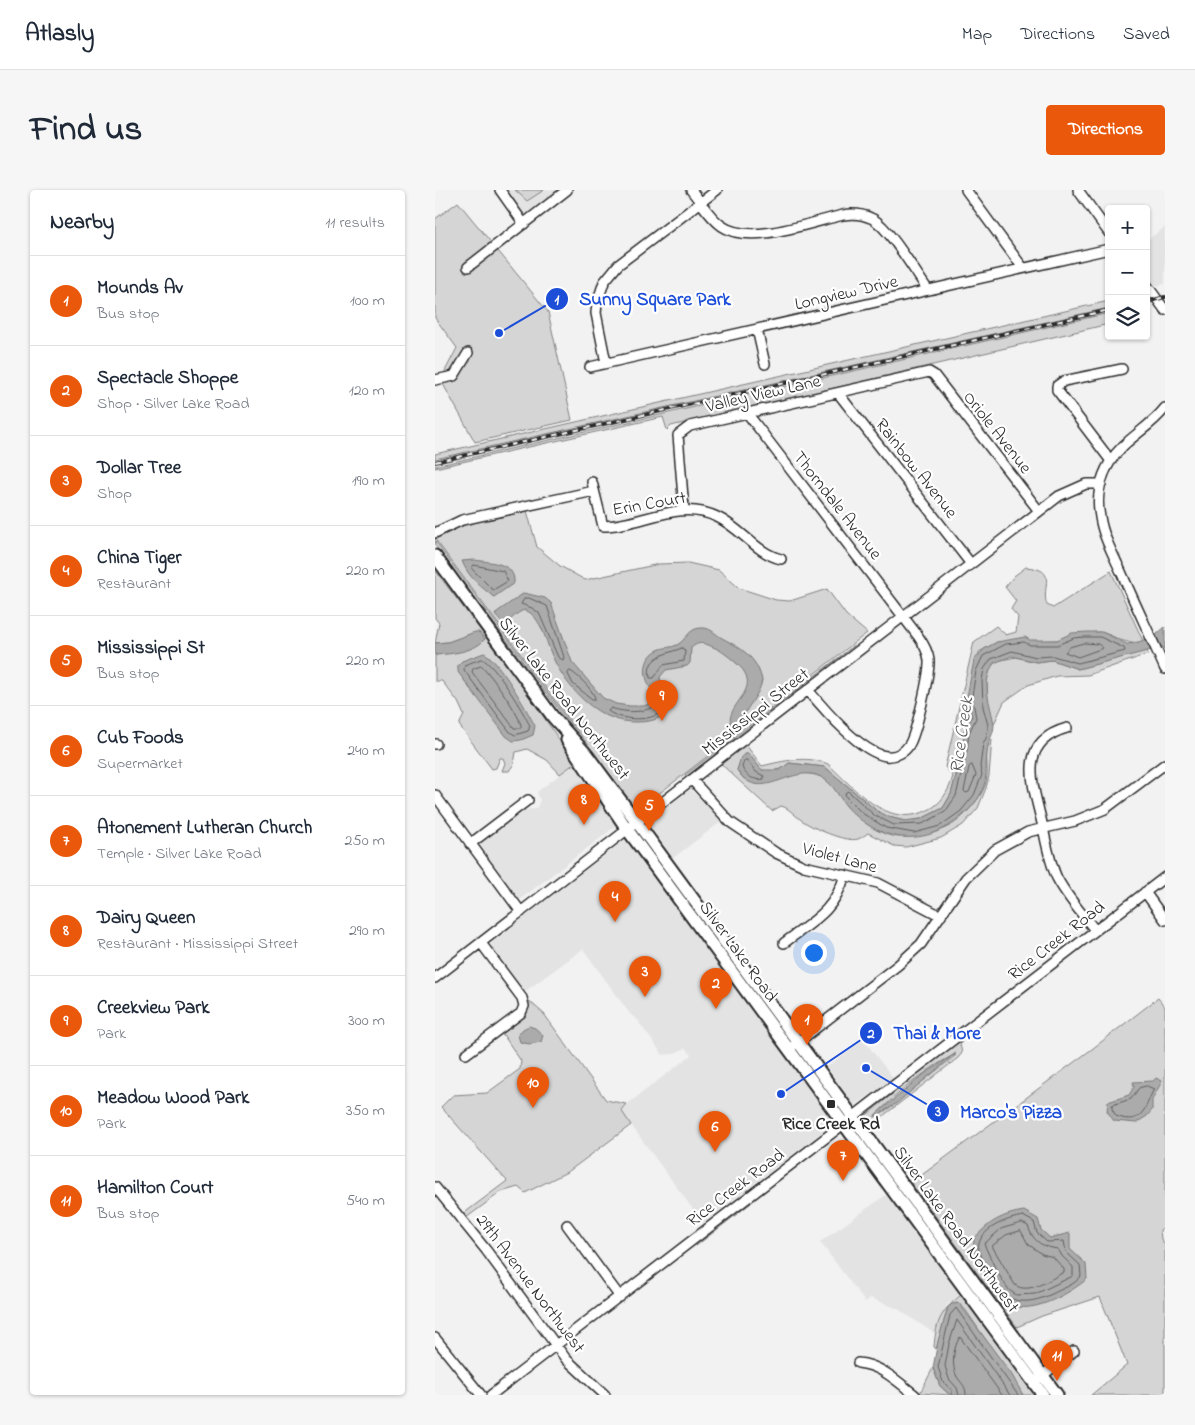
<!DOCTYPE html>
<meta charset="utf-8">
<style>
body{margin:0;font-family:"Indie Flower",sans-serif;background:#f6f6f7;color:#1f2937}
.controls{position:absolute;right:15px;top:15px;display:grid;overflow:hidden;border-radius:5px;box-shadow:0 1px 4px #0004}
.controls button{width:45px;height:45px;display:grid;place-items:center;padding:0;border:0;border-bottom:1px solid #e0e1e3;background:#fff;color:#1f2937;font:25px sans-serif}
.you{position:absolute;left:378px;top:762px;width:18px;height:18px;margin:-12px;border:4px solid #fff;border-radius:50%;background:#1a73e8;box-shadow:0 0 0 8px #1a73e833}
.badge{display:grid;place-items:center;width:32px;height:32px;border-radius:50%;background:#ea580c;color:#fff;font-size:16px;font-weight:700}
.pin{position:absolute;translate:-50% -41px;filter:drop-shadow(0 1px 2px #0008)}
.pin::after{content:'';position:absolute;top:26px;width:18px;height:15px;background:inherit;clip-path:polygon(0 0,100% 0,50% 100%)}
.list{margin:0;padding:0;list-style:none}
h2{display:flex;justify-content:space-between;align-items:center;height:65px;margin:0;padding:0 20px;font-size:21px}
h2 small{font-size:16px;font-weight:400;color:#747a83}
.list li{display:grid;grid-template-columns:32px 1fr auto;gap:15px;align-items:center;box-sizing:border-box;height:90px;padding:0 20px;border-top:1px solid #e0e1e3}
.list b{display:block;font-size:19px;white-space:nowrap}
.list p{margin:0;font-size:16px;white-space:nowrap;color:#747a83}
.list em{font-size:16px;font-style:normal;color:#747a83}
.icon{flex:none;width:28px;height:28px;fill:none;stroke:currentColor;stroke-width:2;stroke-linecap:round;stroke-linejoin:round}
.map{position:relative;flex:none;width:730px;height:1205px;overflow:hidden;border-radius:5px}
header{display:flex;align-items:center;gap:30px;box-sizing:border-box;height:70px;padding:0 25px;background:#fff;border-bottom:1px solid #e0e1e3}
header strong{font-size:24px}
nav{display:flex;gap:28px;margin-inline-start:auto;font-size:18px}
.intro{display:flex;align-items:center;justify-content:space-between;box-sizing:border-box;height:120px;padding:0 30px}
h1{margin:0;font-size:35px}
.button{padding:12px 22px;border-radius:5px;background:#ea580c;color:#fff;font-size:18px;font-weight:700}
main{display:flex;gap:30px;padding:0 30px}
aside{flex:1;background:#fff;border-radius:5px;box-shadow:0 1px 4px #0004}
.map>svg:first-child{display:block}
.built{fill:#e3e3e3}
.green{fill:#d5d5d5;stroke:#808080;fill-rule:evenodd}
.water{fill:#ababab;stroke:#787878}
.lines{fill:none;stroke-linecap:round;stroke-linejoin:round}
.shore{stroke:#5e5e5e;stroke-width:1}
.minor-casing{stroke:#2b2b2b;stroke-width:12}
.major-casing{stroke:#2b2b2b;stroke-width:15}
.minor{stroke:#fff;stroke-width:9}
.major{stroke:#fff;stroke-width:11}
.rail-casing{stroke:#2b2b2b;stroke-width:4}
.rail{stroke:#fff;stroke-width:2;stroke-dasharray:5.5;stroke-linecap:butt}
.poi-dot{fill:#2b2b2b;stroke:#fff;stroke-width:2}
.labels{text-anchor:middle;stroke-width:4.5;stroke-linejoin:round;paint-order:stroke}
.street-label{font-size:18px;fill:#2b2b2b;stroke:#fff}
.poi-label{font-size:18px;font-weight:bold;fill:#2b2b2b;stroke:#fff}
.water-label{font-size:19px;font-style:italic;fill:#585858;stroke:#fff}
.leader{fill:none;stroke:#1d4ed8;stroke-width:2}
.callout-dot{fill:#1d4ed8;stroke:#fff;stroke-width:2}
.mark-label{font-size:15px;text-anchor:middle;font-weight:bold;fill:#fff}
.callout-label{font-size:19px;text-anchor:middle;font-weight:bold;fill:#1d4ed8;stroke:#fff;stroke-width:4.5;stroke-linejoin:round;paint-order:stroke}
</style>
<header>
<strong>Atlasly</strong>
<nav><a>Map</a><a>Directions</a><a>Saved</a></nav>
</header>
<div class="intro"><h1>Find us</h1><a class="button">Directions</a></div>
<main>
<aside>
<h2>Nearby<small>11 results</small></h2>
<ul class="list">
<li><span class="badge">1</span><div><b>Mounds Av</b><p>Bus stop</p></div><em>100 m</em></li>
<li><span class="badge">2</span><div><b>Spectacle Shoppe</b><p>Shop · Silver Lake Road</p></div><em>120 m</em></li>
<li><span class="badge">3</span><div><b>Dollar Tree</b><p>Shop</p></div><em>190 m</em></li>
<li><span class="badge">4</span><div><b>China Tiger</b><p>Restaurant</p></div><em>220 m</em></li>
<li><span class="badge">5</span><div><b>Mississippi St</b><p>Bus stop</p></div><em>220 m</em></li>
<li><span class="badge">6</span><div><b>Cub Foods</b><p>Supermarket</p></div><em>240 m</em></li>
<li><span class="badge">7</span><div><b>Atonement Lutheran Church</b><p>Temple · Silver Lake Road</p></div><em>250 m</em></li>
<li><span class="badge">8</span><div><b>Dairy Queen</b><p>Restaurant · Mississippi Street</p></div><em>290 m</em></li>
<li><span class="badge">9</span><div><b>Creekview Park</b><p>Park</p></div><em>300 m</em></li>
<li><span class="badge">10</span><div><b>Meadow Wood Park</b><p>Park</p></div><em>350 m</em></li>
<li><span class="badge">11</span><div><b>Hamilton Court</b><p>Bus stop</p></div><em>540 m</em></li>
</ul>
</aside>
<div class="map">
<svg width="730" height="1205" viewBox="0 0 730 1205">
<rect width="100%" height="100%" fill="#f2f2f2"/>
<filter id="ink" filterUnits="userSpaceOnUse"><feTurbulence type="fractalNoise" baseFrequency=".02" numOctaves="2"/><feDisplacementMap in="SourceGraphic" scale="10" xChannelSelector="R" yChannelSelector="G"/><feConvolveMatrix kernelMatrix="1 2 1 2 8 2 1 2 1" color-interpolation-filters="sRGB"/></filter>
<g filter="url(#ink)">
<path class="built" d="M 70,0 L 124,0 L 90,25 Z
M 730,37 L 730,94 L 720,96 L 711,84 L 711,51 Z
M 140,573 L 178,626 L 176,627 L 181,636 L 83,711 L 43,655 L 86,620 L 101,619 L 105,611 L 102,602 Z
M 255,599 L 287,631 L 238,668 L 212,632 Z
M 191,649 L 398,929 L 399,933 L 268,1033 L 185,920 L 256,865 L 250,858 L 238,864 L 228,865 L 204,833 L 205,832 L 195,824 L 148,759 L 88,803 L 55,757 L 58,751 Z
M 428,849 L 459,889 L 419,916 L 392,877 Z
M 455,1002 L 529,1103 L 512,1115 L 500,1144 L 463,1119 L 436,1108 L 430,1112 L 385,1052 Z"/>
<path class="green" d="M 80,0 L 109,0 L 92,11 Z
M 23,12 L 113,122 L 137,230 L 40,252 L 8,194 L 5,186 L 11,185 L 10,181 L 22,158 L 0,128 L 0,29 Z
M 674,111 L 674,118 L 0,269 L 0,264 Z
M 674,123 L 674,134 L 236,236 L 232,240 L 228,227 L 0,278 L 0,276 Z
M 92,321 L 102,357 L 125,376 L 150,390 L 224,374 L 253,373 L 284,380 L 304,398 L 341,410 L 355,411 L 392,399 L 411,425 L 432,443 L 204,619 L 201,619 L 0,349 L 22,337 Z
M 0,351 L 183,597 L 199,620 L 0,355 Z
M 591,377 C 625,380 605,396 612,415 L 618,418 L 676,381 L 708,451 C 686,457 679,442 661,442 L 622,450 L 562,452 L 544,462 L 533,514 L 537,527 L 529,541 L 528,559 L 516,604 L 508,618 L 486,629 L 470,631 L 453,627 L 442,621 L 390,577 L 354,573 C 347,580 331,585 323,577 C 319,573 317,567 313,563 L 308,565 L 302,580 L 309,589 C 329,587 362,580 381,585 C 395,589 400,600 408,610 C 419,626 443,646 464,647 C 471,647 479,645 486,644 C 504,641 517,638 530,624 C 539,615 552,599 552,585 C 553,574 548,559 557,549 L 554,586 L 551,598 L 543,618 L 528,635 L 506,648 L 471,657 L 459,656 L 433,643 C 430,645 426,648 423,649 C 411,653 375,637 365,629 C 358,624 354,618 346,616 L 337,621 L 286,574 L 311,555 L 327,576 C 348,571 372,565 393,574 C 419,598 452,639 491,621 C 506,615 514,601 518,586 L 510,577 L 539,452 L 561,436 L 571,445 L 581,442 L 583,427 L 576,419 L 581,411 L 570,397 L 579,386 Z
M 0,380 L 87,495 L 140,573 L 125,584 L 112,570 L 92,559 L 81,562 L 79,574 L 74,581 L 67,581 L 70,573 L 68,568 L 65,568 L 61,578 L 57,579 L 24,535 L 29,525 L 23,512 L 7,491 L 0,491 L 0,465 L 2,465 L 36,444 L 13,452 L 0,453 L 4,433 L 0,428 ZM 54,466 L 77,497 L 35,499 L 24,482 L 23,476 L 27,471 Z
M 420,455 L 252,586 L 250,585 Z
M 712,460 L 713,464 L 653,485 L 622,486 L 593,495 L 569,512 L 559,534 L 553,516 L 552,490 L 556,477 L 562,471 L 581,467 L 601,472 L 617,470 L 643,479 Z
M 723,808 L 730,817 L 730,1035 L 725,1040 L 726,1049 L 730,1055 L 730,1205 L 656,1205 L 692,1175 L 665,1107 L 607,1126 L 582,1137 L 476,993 L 657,859 Z
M 93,810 L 109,824 L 171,910 L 191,914 L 186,920 L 196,935 L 134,981 L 90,1003 L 83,997 L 66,1002 L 31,1028 L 28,1024 L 72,991 L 6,917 L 18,905 L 52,903 L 85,879 L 86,871 L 67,843 L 90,825 Z
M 522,852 L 527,852 L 525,854 L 527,863 L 523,868 L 435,936 L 429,927 ZM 521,865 L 473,903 L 440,926 C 451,912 503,869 521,865 Z
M 316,1013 L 261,1056 L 263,1052 L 312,1014 Z
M 529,1103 L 603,1205 L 588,1205 L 530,1119 L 521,1113 L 513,1117 L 501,1159 L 499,1157 C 501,1130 507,1119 529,1103 Z
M 498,1178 L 505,1196 L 515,1205 L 485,1203 Z"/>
<path class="water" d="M 39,370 C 53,372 81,372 79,393 L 59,407 C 46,397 33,387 27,371 Z
M 89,403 L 110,408 L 116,413 L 137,472 L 168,508 L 181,514 L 195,516 L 209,516 L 218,512 L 221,505 C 209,493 204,470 223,460 C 229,457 236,458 242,455 C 251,450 254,438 266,438 C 275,437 280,444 287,448 C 306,458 322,467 327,490 C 325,507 307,519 307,536 L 298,540 C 283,514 335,501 300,472 C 293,466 286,460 278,457 C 269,453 264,451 256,458 L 255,473 L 252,476 L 231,480 L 225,487 L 226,494 L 239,498 L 242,506 C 233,526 223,532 201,532 C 164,533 133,500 118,468 C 111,453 107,427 90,420 C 80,422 76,433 67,433 L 60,425 L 62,422 Z
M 730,437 L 730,461 L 728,457 L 643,479 L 617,470 L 601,472 L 577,466 L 559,473 C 545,494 556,514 559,535 C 559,544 554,549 553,556 C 549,576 555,592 542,610 C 506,656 452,661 412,617 C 402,605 397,590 381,585 C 352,577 324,614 302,580 L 306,567 L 313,563 L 327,580 L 345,580 L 354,573 L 390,577 L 442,621 L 454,627 L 470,631 L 486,629 L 508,618 L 516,604 L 528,559 L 529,541 L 537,527 L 532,507 L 539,470 L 549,459 L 562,452 L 590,447 L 595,450 L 622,450 L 637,443 L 652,442 L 667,442 L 692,454 L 702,453 L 722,444 Z
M 40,442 L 44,442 L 50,449 C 40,462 16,464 0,465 L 0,453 L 13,452 Z
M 49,463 C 64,470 92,520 100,536 L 98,545 L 86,550 L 78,551 L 71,546 L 23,482 L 23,475 L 27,471 Z
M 94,836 L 100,838 L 108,845 L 106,852 L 94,854 L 85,852 L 83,845 L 88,839 Z
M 521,863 L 462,913 L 440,927 L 440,925 L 488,885 Z
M 721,888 L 727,891 L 717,910 L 717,920 L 712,926 L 701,933 L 679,931 L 672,921 L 673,912 L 694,905 L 699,897 L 698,892 L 718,891 Z
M 589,1021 L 603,1029 L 606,1040 L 615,1048 L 635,1043 L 635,1059 L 651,1074 L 652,1089 C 635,1103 601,1123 578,1116 C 565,1112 556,1096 551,1085 C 544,1073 537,1063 539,1049 C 553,1032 568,1024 589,1021 Z
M 524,1113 L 577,1185 L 588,1205 L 515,1205 L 505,1196 L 498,1178 L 503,1151 L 513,1117 L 517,1114 Z"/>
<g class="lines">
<path class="shore" d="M 39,375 L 68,381 L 73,391 L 58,400 L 37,379 Z
M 94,408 L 112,416 L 129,467 L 128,470 L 123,467 L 104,423 L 97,418 L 86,414 L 89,409 Z
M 650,447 L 665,447 L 689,458 L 690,461 L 643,473 L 618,466 L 601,467 L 577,461 L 556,469 L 549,479 L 547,490 L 548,517 L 553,535 L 552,547 L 548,553 L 545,577 L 547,585 L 539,605 L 526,621 L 505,636 L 479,643 L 451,638 L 427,623 L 411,607 L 410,603 L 413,601 L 439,625 L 459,635 L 487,634 L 510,622 L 521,606 L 532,560 L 534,543 L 541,528 L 537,506 L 541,481 L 548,466 L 571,454 L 589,452 L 595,455 L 622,455 L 639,448 Z
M 649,453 L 663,454 L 668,458 L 643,467 L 630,462 L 635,457 Z
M 247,458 L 250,461 L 249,471 L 228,475 L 219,488 L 215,488 C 210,466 232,464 247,458 Z
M 47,469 C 60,474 89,523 95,536 L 93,541 L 80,545 L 75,542 L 29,480 L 30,475 Z
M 47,476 C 56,485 88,528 86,538 L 79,538 L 37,482 L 38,479 Z
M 135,481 C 142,484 160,502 160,509 L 157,509 L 138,494 L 133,484 Z
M 227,501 L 235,501 L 237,506 C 234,512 231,519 225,523 C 212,532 185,530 173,521 L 176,518 C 190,523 212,524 224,513 Z
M 312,570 L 321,582 L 329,586 L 329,589 C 319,591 310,586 307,577 L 309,571 Z
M 537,575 L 541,585 L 534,602 L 531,603 L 529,601 L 534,577 Z
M 712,896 L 719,899 C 710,915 709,937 681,926 L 677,919 L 677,915 L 696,909 L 704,898 Z
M 588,1026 L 599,1032 L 602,1043 L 612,1052 L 629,1051 L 631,1062 L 645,1075 L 646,1086 C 640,1095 626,1099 617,1104 C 571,1125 559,1097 543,1058 C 545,1038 571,1029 588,1026 Z
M 587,1033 L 593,1036 C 598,1052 608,1057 623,1059 L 627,1066 L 638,1077 L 638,1086 L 600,1104 L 581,1105 L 574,1100 L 562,1082 L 549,1054 L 566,1039 Z
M 586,1041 L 593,1054 L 607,1064 L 618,1067 L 629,1079 L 629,1082 C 616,1089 594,1105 580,1095 L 557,1056 L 571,1045 Z
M 517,1205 L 517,1200 L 508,1192 L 503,1177 L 515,1125 L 521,1118 L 583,1205
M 524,1205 L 522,1198 L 514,1189 L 510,1176 L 514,1154 L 522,1130 L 575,1205
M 531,1205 C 531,1196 527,1194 522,1187 C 516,1176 518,1157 525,1147 L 567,1205"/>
<defs>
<path id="minor" d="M 65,0 L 89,34
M 256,0 C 266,12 274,27 287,36 C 315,56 376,32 408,25 C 419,23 428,24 438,29 C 455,39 480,82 493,100
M 531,0 L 588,78
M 643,0 L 674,43
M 33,77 L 132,0
M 711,94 L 730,120
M 322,139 L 330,174
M 171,173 L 161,123 L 162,113 L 169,92 L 183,75 L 282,0
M 155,177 L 674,59
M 0,190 L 19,186 L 33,163
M 403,203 L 536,374
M 730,218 C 714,239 689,249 675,272 C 665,288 661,308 665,327 C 668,347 679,366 687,384 C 701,416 716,447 730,479
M 312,223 L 483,446 C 488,453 493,461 494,470 C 495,483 481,544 474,555 C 469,563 460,567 451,566 C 425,562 389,519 373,500
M 676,271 L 622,200 L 622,196 L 629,191 L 687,179
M 157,292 L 168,336 C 207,336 243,308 282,327 C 306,338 321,363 346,369
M 249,320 L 243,245 L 255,236 L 494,182 L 499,185 L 604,321
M 0,343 L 27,330 L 159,301
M 632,538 C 581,552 598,595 607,633 C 611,651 614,671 622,688 C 632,707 647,724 660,740
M 0,554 L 1,554
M 257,590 L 295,632 L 341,663 L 369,676 L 443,693 L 506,726
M 0,605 L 86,722
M 35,654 L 93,610
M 710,702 L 730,730
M 349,753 C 378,731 399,722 410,685
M 0,788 L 624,306 L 651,294 L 666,294
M 358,856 L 463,775 L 486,754 L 531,688 L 560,660 L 593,642 L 640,631 L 670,619 L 730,574
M 31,864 L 86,823 L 89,816 L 87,808 L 46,753
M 0,997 L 51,1060 L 131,1169 L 170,1205
M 132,1035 L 185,1107
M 0,1148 L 46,1205
M 423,1173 C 446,1175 462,1191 480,1205
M 603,1189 L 639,1161
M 56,1205 L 730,687"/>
<path id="major" d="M 0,366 L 118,527 L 152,565 L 201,631 L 622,1205
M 132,550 L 192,639 L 608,1205"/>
</defs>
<use href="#minor" class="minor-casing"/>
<use href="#major" class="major-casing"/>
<use href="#minor" class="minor"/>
<use href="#major" class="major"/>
<defs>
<path id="rail" d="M 711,112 L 730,107
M 0,272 L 674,120"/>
</defs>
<use href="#rail" class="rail-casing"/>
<use href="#rail" class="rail"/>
</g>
</g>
<rect class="poi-dot" x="391" y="909" width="10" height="10" rx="2.5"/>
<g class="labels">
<g class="street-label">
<text transform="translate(411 102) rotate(-13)" y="6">Longview Drive</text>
<text transform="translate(328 203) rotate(-13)" y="6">Valley View Lane</text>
<text transform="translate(563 242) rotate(52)" y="6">Oriole Avenue</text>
<text transform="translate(482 278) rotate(52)" y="6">Rainbow Avenue</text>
<text transform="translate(214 313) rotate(-10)" y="6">Erin Court</text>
<text transform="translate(403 315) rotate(52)" y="6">Thorndale Avenue</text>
<text transform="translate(130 508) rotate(52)" y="6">Silver Lake Road Northwest</text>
<text transform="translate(320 521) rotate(-38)" y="6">Mississippi Street</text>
<text transform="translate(405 667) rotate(15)" y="6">Violet Lane</text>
<text transform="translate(621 750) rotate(-38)" y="6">Rice Creek Road</text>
<text transform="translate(304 761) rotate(54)" y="6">Silver Lake Road</text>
<text transform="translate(300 997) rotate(-37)" y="6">Rice Creek Road</text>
<text transform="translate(522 1039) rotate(54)" y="6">Silver Lake Road Northwest</text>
<text transform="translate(96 1093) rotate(53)" y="6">29th Avenue Northwest</text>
</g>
<g class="poi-label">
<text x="396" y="939">Rice Creek Rd</text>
</g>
<g class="water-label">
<text transform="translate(525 545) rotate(-82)" y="7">Rice Creek</text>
</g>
</g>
<path class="leader" d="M64 143L122 109M346 904L436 843M431 878L503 921"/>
<g class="callout-dot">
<circle cx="64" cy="143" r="5"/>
<circle cx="346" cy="904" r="5"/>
<circle cx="431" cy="878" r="5"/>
<circle cx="122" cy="109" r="12"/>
<circle cx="436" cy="843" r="12"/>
<circle cx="503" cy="921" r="12"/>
</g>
<g class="mark-label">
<text x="122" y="114">1</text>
<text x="436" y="848">2</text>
<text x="503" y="926">3</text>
</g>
<g class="callout-label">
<text x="220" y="115">Sunny Square Park</text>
<text x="502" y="849">Thai &amp; More</text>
<text x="576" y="928">Marco's Pizza</text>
</g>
</svg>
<div class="controls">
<button>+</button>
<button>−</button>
<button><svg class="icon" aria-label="layers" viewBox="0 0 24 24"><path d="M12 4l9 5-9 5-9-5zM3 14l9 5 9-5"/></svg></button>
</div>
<div class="you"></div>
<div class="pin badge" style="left:372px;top:855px">1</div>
<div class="pin badge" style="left:281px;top:819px">2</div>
<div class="pin badge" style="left:210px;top:807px">3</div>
<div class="pin badge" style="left:180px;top:732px">4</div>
<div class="pin badge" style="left:214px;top:641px">5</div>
<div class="pin badge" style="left:280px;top:962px">6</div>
<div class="pin badge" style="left:408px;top:991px">7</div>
<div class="pin badge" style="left:149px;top:635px">8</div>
<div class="pin badge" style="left:227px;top:531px">9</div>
<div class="pin badge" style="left:98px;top:918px">10</div>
<div class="pin badge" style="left:622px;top:1191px">11</div>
</div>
</main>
